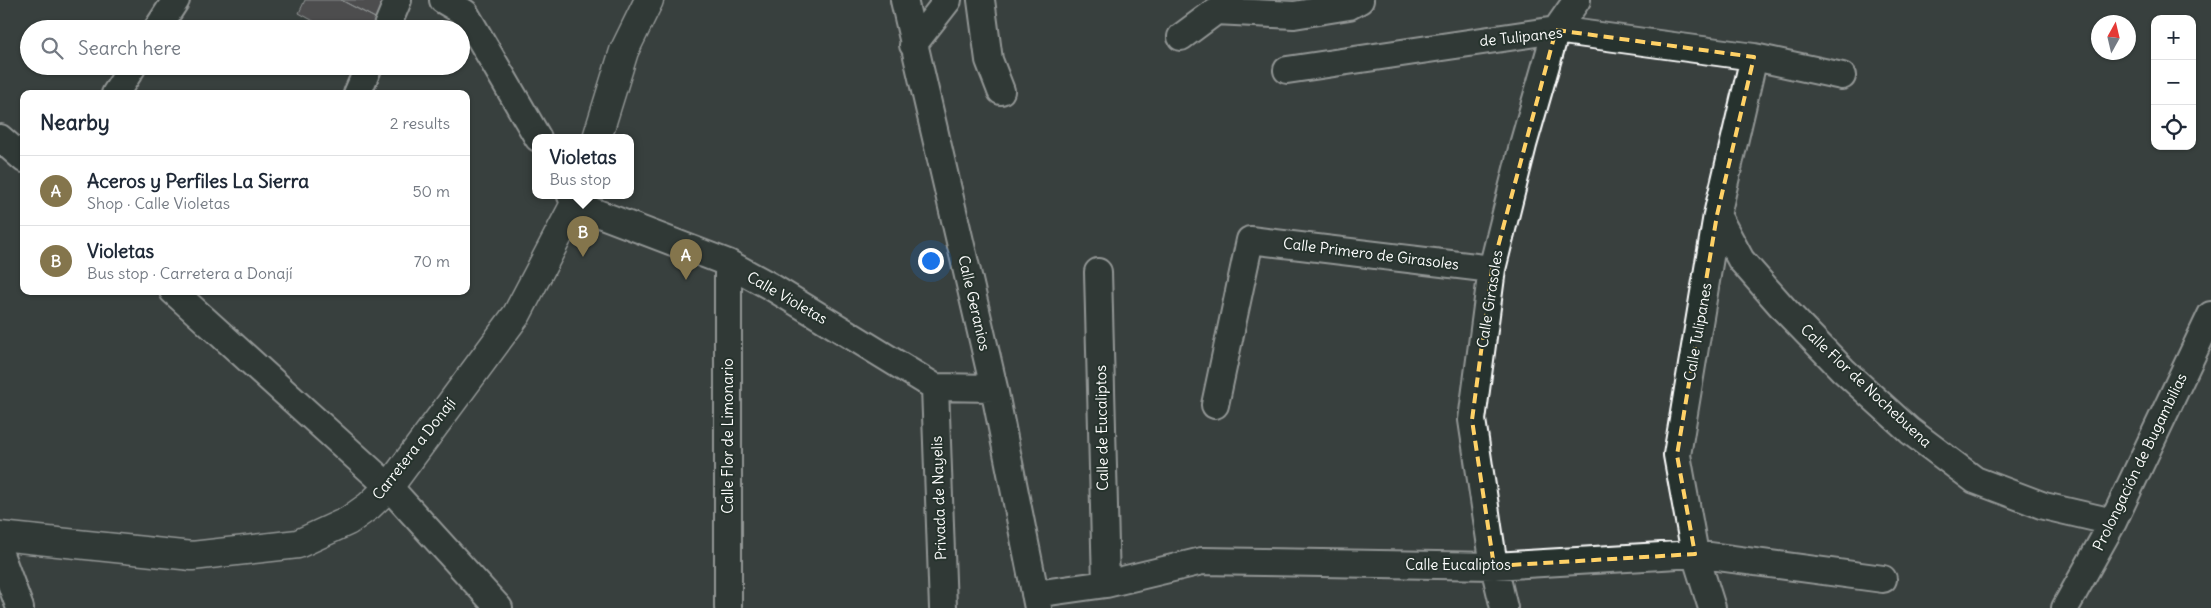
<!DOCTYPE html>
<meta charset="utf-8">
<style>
body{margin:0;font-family:Delius,sans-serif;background:#f2f2f3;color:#1f2937}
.controls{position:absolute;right:15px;top:15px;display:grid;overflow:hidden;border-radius:10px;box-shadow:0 1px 4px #0004}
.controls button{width:45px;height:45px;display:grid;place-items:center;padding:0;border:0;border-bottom:1px solid #e0e1e3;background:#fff;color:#1f2937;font:25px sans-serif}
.compass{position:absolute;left:2091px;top:15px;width:45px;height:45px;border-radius:50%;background:#fff;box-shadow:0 1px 4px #0004;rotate:8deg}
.you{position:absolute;left:930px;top:260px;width:18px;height:18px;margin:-12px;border:4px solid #fff;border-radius:50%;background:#1a73e8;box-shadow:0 0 0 8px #1a73e833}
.badge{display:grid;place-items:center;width:32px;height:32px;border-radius:50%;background:#84754c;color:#fff;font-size:16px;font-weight:700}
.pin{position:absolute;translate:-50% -41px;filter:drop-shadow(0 1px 2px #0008)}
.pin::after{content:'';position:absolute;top:26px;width:18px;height:15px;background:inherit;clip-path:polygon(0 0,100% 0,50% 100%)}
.popup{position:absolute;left:532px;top:134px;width:102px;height:65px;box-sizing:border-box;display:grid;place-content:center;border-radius:10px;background:#fff;filter:drop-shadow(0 1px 4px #0005);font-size:16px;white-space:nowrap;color:#747a83}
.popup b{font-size:19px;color:#1f2937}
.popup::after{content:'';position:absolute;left:50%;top:100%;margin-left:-10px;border:10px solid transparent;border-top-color:#fff}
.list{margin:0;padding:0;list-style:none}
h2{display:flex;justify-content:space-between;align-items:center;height:65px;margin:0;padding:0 20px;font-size:21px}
h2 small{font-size:16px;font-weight:400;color:#747a83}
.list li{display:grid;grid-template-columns:32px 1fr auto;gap:15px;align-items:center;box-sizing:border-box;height:70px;padding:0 20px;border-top:1px solid #e0e1e3}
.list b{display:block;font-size:19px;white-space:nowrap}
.list p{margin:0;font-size:16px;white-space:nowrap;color:#747a83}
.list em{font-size:16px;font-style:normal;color:#747a83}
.icon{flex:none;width:28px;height:28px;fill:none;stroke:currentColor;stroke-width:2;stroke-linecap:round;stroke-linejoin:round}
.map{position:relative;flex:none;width:2211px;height:608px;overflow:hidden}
.search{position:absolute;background:#fff;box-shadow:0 1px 4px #0004;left:20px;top:20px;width:450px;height:55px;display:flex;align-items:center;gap:12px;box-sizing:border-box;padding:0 18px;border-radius:28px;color:#747a83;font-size:19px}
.panel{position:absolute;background:#fff;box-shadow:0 1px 4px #0004;left:20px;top:90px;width:450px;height:205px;border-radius:10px}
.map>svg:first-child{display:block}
.building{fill:#665d64;stroke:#fff}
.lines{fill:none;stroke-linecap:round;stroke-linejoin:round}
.minor-casing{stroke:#fff;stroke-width:30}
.secondary-casing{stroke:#fff;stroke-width:31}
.minor{stroke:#26332d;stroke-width:26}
.secondary{stroke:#26332d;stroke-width:28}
.marked{fill:none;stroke:#ffd166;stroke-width:4;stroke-dasharray:10 6;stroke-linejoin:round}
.labels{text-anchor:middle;stroke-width:4;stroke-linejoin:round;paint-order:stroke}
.street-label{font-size:15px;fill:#fff;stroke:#26332d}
</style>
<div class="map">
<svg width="2211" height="608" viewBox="0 0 2211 608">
<rect width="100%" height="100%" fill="#39403e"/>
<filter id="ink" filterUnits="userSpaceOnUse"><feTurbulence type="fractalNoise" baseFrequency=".02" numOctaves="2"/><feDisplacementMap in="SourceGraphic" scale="10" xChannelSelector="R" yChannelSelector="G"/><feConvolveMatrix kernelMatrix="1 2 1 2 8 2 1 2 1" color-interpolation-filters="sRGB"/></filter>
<g filter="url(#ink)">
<path class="building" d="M 305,0 L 341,0 L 377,19 L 372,29 L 328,29 L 299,13 Z
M 341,0 L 385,0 L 377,19 Z"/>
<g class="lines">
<defs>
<path id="minor" d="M 443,0 L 465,13 L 538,138
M 904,0 L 994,388 L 1038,608
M 981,0 L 989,60 L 1001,91
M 157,29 L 176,0
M 386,29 L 398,0
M 1181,37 L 1216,11 L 1294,15 L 1349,6 L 1360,0
M 913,45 L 948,0
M 1287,70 L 1556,30 L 1754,57 L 1842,76
M 115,94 L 133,66
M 357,94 L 369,66
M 0,138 L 24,159
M 571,196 L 576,205 L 728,263 L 770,286 L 935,387 L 994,388
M 1717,215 L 1741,260 L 1785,310 L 1843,370 L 1910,431 L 1975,480 L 2044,506 L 2113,522
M 728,263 L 728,608
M 1098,272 L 1106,584
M 173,291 L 389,487 L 499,608
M 935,387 L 943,608
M 1215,405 L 1250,240 L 1492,269
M 0,554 L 20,608
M 1035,594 L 1106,584 L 1202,561 L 1494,566 L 1695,554 L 1883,579
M 1504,608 L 1494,566 L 1472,420 L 1492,269 L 1523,145 L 1556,30 L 1577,0
M 1712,608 L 1695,554 L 1677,455 L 1717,215 L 1754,57
M 2065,608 L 2113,522 L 2211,315"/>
<path id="secondary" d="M 597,138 L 624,51 L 649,0
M 0,536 L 192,556 L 298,544 L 348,521 L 369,506 L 389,487 L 517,314 L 579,196"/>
</defs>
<use href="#minor" class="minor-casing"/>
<use href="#secondary" class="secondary-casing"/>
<use href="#minor" class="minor"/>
<use href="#secondary" class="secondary"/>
</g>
</g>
<path d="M0 0H2211V608H0ZM 1556,30 L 1754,57 L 1717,215 L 1677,455 L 1695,554 L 1494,566 L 1472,420 L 1492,269 Z" fill="#39403e" fill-opacity=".55" fill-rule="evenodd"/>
<path class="marked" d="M 1556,30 L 1754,57 L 1717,215 L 1677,455 L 1695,554 L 1494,566 L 1472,420 L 1492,269 Z"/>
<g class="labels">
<g class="street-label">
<text transform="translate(1521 37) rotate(-6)" y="5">de Tulipanes</text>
<text transform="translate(1371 254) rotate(7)" y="5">Calle Primero de Girasoles</text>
<text transform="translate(787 298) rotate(30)" y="5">Calle Violetas</text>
<text transform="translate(1490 299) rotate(-81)" y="5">Calle Girasoles</text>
<text transform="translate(974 303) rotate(77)" y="5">Calle Geranios</text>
<text transform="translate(1698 332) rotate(-80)" y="5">Calle Tulipanes</text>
<text transform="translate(1866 386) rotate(43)" y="5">Calle Flor de Nochebuena</text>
<text transform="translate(1102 428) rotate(-91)" y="5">Calle de Eucaliptos</text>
<text transform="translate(728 436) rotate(-90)" y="5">Calle Flor de Limonario</text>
<text transform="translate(414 449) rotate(-52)" y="5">Carretera a Donají</text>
<text transform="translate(2140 462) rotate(-64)" y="5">Prolongación de Bugambilias</text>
<text transform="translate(939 498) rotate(-92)" y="5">Privada de Nayelis</text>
<text x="1458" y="570">Calle Eucaliptos</text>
</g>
</g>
</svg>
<div class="controls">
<button>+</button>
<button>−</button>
<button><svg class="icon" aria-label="locate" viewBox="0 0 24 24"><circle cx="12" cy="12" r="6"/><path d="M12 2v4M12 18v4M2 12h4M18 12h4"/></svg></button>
</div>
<svg class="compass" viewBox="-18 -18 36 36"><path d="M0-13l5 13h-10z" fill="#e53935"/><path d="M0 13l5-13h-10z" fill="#747a83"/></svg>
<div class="you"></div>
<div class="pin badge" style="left:686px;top:280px">A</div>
<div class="pin badge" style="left:583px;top:257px">B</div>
<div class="popup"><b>Violetas</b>Bus stop</div>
<div class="search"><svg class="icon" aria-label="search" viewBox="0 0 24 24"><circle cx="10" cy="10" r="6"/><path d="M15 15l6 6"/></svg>Search here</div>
<section class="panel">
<h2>Nearby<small>2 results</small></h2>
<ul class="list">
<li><span class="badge">A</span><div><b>Aceros y Perfiles La Sierra</b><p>Shop · Calle Violetas</p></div><em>50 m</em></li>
<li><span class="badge">B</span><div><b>Violetas</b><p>Bus stop · Carretera a Donají</p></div><em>70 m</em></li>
</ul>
</section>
</div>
